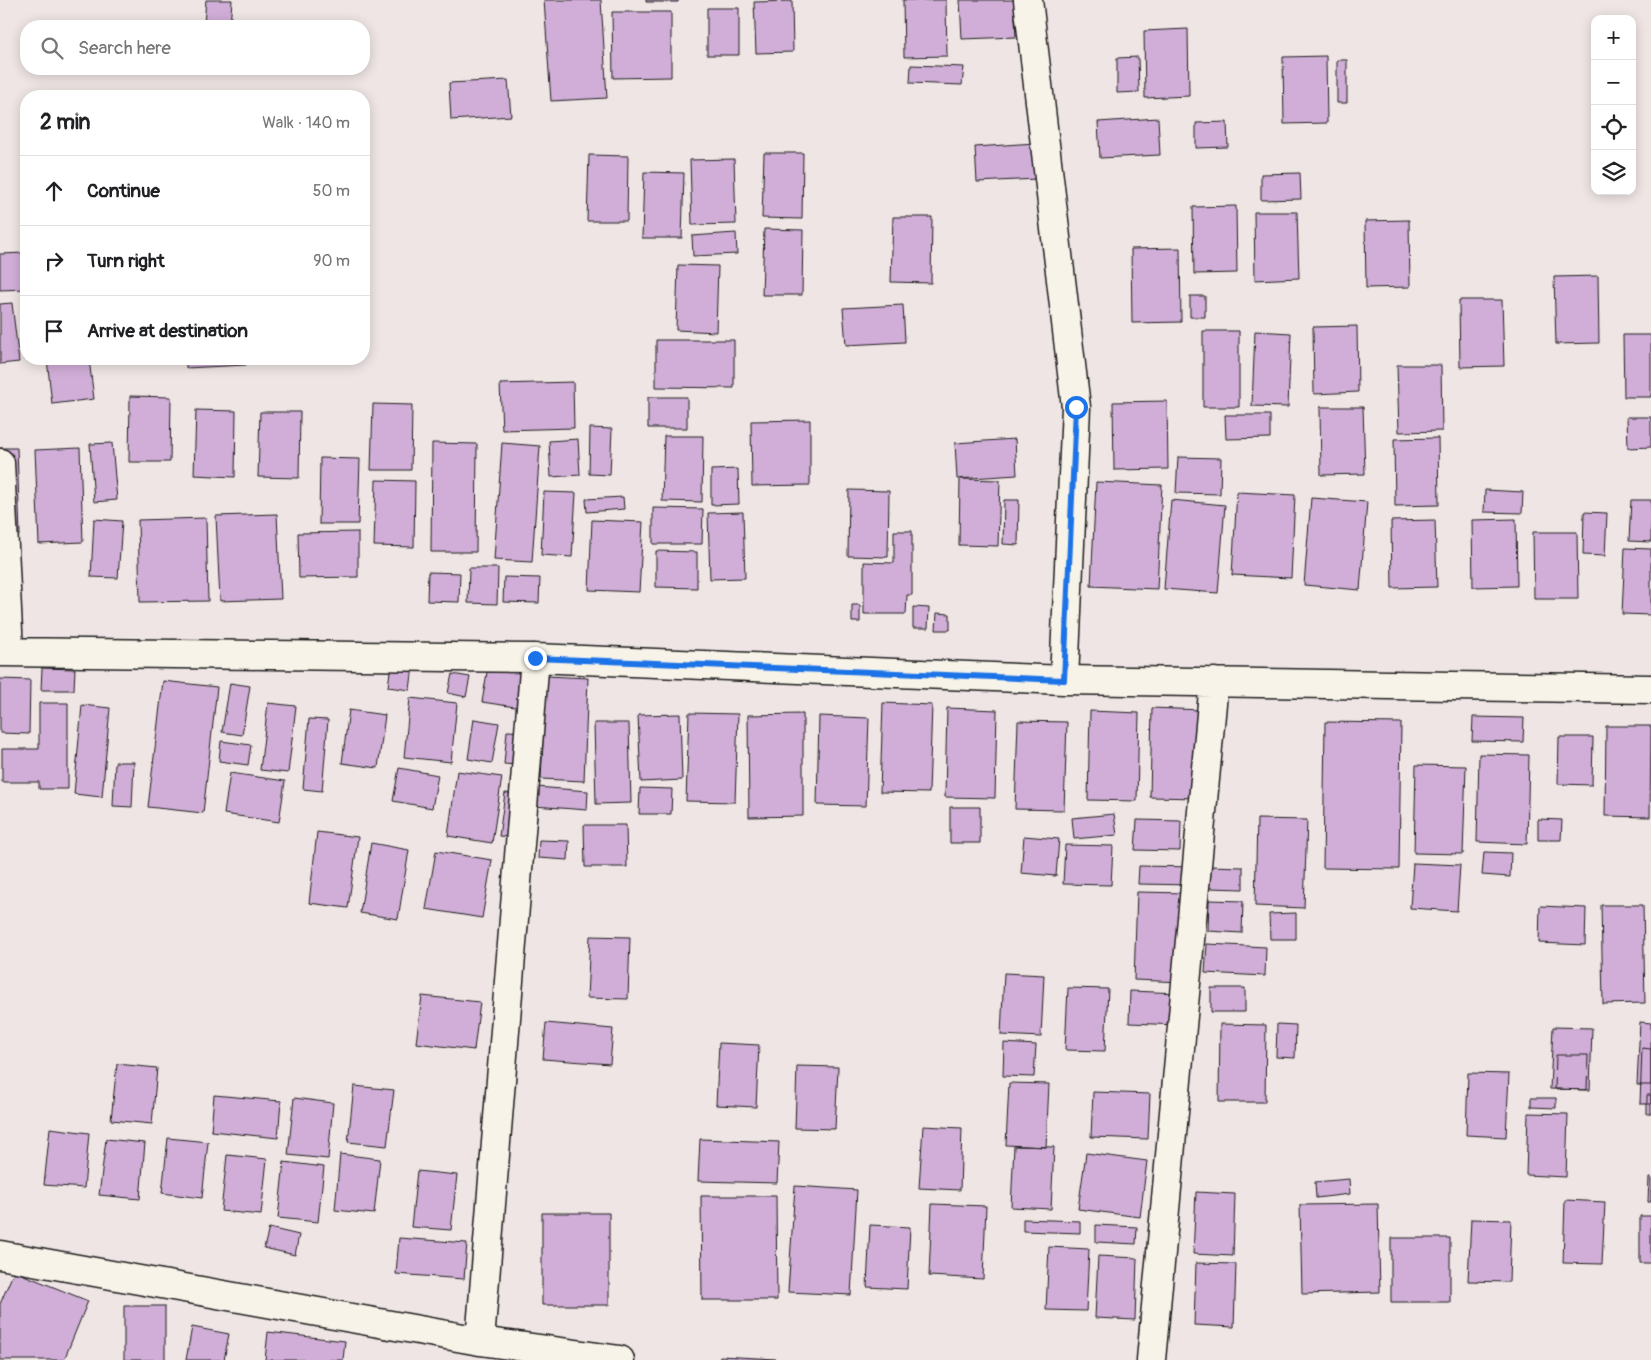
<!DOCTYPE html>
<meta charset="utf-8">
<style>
body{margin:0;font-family:Pangolin,sans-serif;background:#f6f6f6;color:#202124}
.controls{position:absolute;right:15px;top:15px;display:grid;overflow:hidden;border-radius:10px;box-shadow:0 2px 12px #0003}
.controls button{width:45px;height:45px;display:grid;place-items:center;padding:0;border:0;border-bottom:1px solid #e0e0e0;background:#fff;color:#202124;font:25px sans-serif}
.stop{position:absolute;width:15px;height:15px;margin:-11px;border:4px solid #1a73e8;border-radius:50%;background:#fff}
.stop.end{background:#1a73e8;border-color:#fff;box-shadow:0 1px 5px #0008}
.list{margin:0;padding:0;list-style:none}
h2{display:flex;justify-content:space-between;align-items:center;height:65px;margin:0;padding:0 20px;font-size:21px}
h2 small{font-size:16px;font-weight:400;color:#757577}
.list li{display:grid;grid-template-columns:32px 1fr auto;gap:15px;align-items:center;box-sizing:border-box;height:70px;padding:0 20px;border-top:1px solid #e0e0e0}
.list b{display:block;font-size:19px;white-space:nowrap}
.list em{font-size:16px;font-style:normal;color:#757577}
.icon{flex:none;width:28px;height:28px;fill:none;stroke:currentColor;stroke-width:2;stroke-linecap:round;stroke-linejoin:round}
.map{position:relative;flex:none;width:1651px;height:1360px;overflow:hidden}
.search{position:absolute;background:#fff;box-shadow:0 2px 12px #0003;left:20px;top:20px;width:350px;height:55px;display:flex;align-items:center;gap:12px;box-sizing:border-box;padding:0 18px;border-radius:20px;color:#757577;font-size:19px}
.panel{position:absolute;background:#fff;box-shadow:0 2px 12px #0003;left:20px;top:90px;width:350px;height:275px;border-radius:20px}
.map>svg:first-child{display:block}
.building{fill:#d1aed8;stroke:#1c1c1c}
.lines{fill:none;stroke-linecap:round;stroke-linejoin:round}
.street-casing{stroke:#1c1c1c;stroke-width:31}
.street{stroke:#f7f3e8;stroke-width:28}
.route{stroke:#1a73e8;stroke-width:6}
</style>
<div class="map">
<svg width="1651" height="1360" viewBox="0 0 1651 1360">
<rect width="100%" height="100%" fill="#efe5e5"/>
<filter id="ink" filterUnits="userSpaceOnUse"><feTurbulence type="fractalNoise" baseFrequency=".02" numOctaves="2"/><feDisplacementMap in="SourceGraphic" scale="10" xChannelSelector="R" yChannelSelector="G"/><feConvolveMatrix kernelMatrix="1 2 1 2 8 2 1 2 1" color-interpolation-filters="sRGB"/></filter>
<g filter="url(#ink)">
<path class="building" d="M 206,0 L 232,0 L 230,26 L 204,24 Z
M 544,0 L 601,0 L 607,98 L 551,101 Z
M 646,0 L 678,0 L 678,2 L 646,2 Z
M 903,0 L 946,0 L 947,56 L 904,57 Z
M 960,0 L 1014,0 L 1016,37 L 962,39 Z
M 792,1 L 793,52 L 756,53 L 754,2 Z
M 707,8 L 739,8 L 739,55 L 707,55 Z
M 612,12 L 671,12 L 671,77 L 613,78 Z
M 1188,29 L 1189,96 L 1145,98 L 1144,31 Z
M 1326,56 L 1327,123 L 1284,124 L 1283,57 Z
M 1138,57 L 1139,92 L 1117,93 L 1117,58 Z
M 1337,60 L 1347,60 L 1347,103 L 1337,103 Z
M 911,65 L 964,67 L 962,85 L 910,83 Z
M 508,80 L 511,116 L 451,120 L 449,83 Z
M 1158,118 L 1160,155 L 1100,158 L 1098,122 Z
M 1227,122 L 1228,147 L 1196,148 L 1196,123 Z
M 1035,143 L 1037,179 L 977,182 L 975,147 Z
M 764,153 L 803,153 L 802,219 L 762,218 Z
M 589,155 L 628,156 L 627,221 L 587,221 Z
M 734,159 L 736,224 L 692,225 L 690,160 Z
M 644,172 L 684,173 L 682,238 L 642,238 Z
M 1300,173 L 1301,199 L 1261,200 L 1261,174 Z
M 1236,206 L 1237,273 L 1194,274 L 1193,207 Z
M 1254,212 L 1297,212 L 1299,278 L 1255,280 Z
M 893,217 L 932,217 L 931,283 L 891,282 Z
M 1409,220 L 1410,287 L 1366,288 L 1365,221 Z
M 764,229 L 803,230 L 802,295 L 762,295 Z
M 736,233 L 737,254 L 693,256 L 692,236 Z
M 1180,248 L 1181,322 L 1132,323 L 1131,249 Z
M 26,253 L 26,289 L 0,290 L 0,254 Z
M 678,265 L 718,266 L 716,332 L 676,330 Z
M 1598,276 L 1599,343 L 1556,344 L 1554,277 Z
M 1190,296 L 1205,296 L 1205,317 L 1190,317 Z
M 1459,300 L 1502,300 L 1504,366 L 1460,367 Z
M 12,303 L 19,362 L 0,364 L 0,304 Z
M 903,305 L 905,342 L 846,345 L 843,308 Z
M 1357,326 L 1358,392 L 1314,394 L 1313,327 Z
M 1203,331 L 1239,331 L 1239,407 L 1203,407 Z
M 1255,331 L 1291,333 L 1288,407 L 1252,406 Z
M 1623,335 L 1651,335 L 1651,397 L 1624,397 Z
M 656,340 L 734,340 L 734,388 L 656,387 Z
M 47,359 L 89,359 L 94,399 L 52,404 Z
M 186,359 L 246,359 L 246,365 L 186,368 Z
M 1397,365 L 1441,365 L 1442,431 L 1399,432 Z
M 573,382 L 574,428 L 502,430 L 500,384 Z
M 130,396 L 171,397 L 170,462 L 129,462 Z
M 648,397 L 687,397 L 687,428 L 648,428 Z
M 1167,401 L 1168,469 L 1114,470 L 1113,402 Z
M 373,404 L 412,405 L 411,470 L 371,470 Z
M 1320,407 L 1363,407 L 1365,474 L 1321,475 Z
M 196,410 L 236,411 L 235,477 L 194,475 Z
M 260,412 L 300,412 L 299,478 L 258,477 Z
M 1225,415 L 1270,415 L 1270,438 L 1226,439 Z
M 1627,417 L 1651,417 L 1651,447 L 1628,448 Z
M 810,420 L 810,485 L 752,486 L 751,421 Z
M 590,428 L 612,429 L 610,475 L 589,474 Z
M 664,436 L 703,436 L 702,502 L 662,501 Z
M 1438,438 L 1439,505 L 1395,506 L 1394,439 Z
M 578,439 L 580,475 L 551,477 L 549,441 Z
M 1015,439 L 1017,475 L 957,479 L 955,443 Z
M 112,443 L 117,500 L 94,502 L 90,444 Z
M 432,443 L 477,444 L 476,552 L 431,552 Z
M 502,443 L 540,446 L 532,562 L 494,560 Z
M 0,448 L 17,448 L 20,535 L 0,536 Z
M 80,448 L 83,542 L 39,544 L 35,450 Z
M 1178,457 L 1221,458 L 1220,494 L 1176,493 Z
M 320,458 L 360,459 L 358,524 L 319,524 Z
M 738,469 L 739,504 L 711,505 L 711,470 Z
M 960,479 L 1000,480 L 998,546 L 959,545 Z
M 376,480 L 415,481 L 414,547 L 374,546 Z
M 1096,482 L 1162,485 L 1157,589 L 1091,586 Z
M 849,490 L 889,491 L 888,557 L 848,556 Z
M 1485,490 L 1523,492 L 1522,513 L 1484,512 Z
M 544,492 L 576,493 L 572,557 L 541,555 Z
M 1237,492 L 1295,495 L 1291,578 L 1232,575 Z
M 623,497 L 624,509 L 587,512 L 586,499 Z
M 1311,498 L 1367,502 L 1360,590 L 1304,585 Z
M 1004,500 L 1019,500 L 1018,545 L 1003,544 Z
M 1171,500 L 1225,505 L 1218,593 L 1164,589 Z
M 1631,500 L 1651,500 L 1651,542 L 1629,541 Z
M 653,508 L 703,509 L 702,544 L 653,544 Z
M 743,512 L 745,578 L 710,579 L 708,513 Z
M 1584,512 L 1607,513 L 1605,556 L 1583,555 Z
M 277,514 L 281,599 L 220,601 L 216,516 Z
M 206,518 L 208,601 L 140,602 L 138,520 Z
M 94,519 L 122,521 L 118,578 L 91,577 Z
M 1516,519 L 1517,586 L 1473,587 L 1472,520 Z
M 592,520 L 643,522 L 639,592 L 589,590 Z
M 1435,520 L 1437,587 L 1392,588 L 1391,521 Z
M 894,531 L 912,531 L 912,595 L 907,595 L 906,614 L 864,614 L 864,562 L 894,563 Z
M 358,532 L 358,577 L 299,578 L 298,533 Z
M 1533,532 L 1577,532 L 1578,599 L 1534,599 Z
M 1625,548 L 1651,549 L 1651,615 L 1622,614 Z
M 656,551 L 697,552 L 697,588 L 656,587 Z
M 469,568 L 498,568 L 497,604 L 468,603 Z
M 428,572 L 460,573 L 459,602 L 427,601 Z
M 504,577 L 540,578 L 539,603 L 503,602 Z
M 852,605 L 860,605 L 860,622 L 852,622 Z
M 913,607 L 929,608 L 928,628 L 913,628 Z
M 937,613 L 950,614 L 950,630 L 936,630 Z
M 490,655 L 530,662 L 522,708 L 482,702 Z
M 391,663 L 413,666 L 410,690 L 388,687 Z
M 42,668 L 75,669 L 74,690 L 41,690 Z
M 452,674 L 470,677 L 466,697 L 448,693 Z
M 546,676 L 588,678 L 584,781 L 541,779 Z
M 0,679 L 30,680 L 29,734 L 0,733 Z
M 163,681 L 217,687 L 203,813 L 148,807 Z
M 230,683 L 250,686 L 242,735 L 222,732 Z
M 410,698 L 457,703 L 451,762 L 404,757 Z
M 39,703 L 68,703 L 68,789 L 39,789 L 39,782 L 2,782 L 2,749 L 39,749 Z
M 268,703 L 296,706 L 288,773 L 260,770 Z
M 883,703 L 932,705 L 929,793 L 880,792 Z
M 82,705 L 110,708 L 102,797 L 74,794 Z
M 947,708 L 997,710 L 995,798 L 945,797 Z
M 1152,708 L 1202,710 L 1199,798 L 1150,797 Z
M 349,710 L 385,715 L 378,768 L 342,763 Z
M 1090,711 L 1139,713 L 1137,801 L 1088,800 Z
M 689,713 L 738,714 L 735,802 L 686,801 Z
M 680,714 L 682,780 L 641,782 L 638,715 Z
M 803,714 L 803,816 L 749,817 L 748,715 Z
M 819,716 L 869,718 L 866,806 L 817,805 Z
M 1473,717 L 1524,718 L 1523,742 L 1472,741 Z
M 309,719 L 328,720 L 322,791 L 303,789 Z
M 474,719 L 499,723 L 492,763 L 468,759 Z
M 1018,721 L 1067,722 L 1064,810 L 1015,809 Z
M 1325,722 L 1401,723 L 1399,869 L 1323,868 Z
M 594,723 L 629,723 L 631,803 L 596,804 Z
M 1606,726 L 1651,726 L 1650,817 L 1605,816 Z
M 507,731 L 530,732 L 527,766 L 504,764 Z
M 1559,737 L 1593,737 L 1592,785 L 1558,784 Z
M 221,741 L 251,745 L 248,765 L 219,761 Z
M 1479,754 L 1529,755 L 1527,844 L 1477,842 Z
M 115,762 L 134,762 L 132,807 L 113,806 Z
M 1416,765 L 1466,766 L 1463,854 L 1414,853 Z
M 399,768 L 438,775 L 432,808 L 393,801 Z
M 457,771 L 502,777 L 492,843 L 448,836 Z
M 230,773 L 285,781 L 279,822 L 224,814 Z
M 536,787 L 588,791 L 587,810 L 534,806 Z
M 640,788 L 672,789 L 671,814 L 639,814 Z
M 505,793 L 524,795 L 518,838 L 499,836 Z
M 950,807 L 980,807 L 980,843 L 950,843 Z
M 1114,814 L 1117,835 L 1074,839 L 1072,818 Z
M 1257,819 L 1307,820 L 1304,908 L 1255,906 Z
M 1538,819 L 1562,820 L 1561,840 L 1538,840 Z
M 1137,820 L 1181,821 L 1180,851 L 1135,850 Z
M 584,825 L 626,825 L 627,867 L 585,867 Z
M 317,832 L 358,837 L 348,908 L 309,903 Z
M 1024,836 L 1059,839 L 1056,876 L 1021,873 Z
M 539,840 L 569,841 L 568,860 L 538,858 Z
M 371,843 L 409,850 L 398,919 L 360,913 Z
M 1065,845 L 1113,846 L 1111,885 L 1063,884 Z
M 436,851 L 492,860 L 482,918 L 426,909 Z
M 1484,852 L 1511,853 L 1510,877 L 1482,875 Z
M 1413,863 L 1460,865 L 1457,911 L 1410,908 Z
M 1139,866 L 1196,867 L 1195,885 L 1138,884 Z
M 1209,866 L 1243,867 L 1243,889 L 1209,888 Z
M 1137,892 L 1186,893 L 1183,982 L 1134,980 Z
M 1209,900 L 1243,901 L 1242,933 L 1208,931 Z
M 1601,905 L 1643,905 L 1645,1003 L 1603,1004 Z
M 1540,906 L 1586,908 L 1585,945 L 1539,943 Z
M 1296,913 L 1296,939 L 1270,939 L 1269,914 Z
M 590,936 L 630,937 L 628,999 L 587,998 Z
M 1207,944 L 1266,947 L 1265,976 L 1205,973 Z
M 1004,973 L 1044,975 L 1041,1037 L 1001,1035 Z
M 1068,988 L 1108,989 L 1105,1051 L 1065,1050 Z
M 1211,988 L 1245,988 L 1245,1012 L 1211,1012 Z
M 1130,991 L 1180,993 L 1178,1025 L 1129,1023 Z
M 422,996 L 480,1002 L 474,1050 L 416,1043 Z
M 1640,1022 L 1651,1023 L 1651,1085 L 1637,1085 Z
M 546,1023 L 613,1029 L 610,1064 L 543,1059 Z
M 1220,1024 L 1266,1025 L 1265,1102 L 1219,1102 Z
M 1277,1024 L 1296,1025 L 1295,1058 L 1276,1057 Z
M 1553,1027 L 1592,1028 L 1590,1090 L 1550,1089 Z
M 719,1043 L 759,1045 L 756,1107 L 716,1105 Z
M 1004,1043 L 1036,1045 L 1034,1077 L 1003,1076 Z
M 1642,1048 L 1651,1049 L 1651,1104 L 1640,1104 Z
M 1556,1055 L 1588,1055 L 1587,1090 L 1555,1089 Z
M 117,1064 L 157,1068 L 152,1124 L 111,1120 Z
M 797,1066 L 838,1067 L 835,1129 L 795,1128 Z
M 1468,1073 L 1509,1074 L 1506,1137 L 1466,1135 Z
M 1009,1083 L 1049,1084 L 1046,1147 L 1006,1145 Z
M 354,1086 L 394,1090 L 387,1146 L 348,1142 Z
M 1093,1092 L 1150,1094 L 1148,1139 L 1091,1137 Z
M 214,1095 L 281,1101 L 278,1138 L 211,1131 Z
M 1647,1095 L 1651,1095 L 1651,1114 L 1647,1114 Z
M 294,1098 L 333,1103 L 328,1159 L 288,1155 Z
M 1531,1098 L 1556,1098 L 1556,1108 L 1531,1107 Z
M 1528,1113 L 1568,1114 L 1566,1177 L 1526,1175 Z
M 923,1126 L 962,1128 L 960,1190 L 919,1188 Z
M 50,1128 L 89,1133 L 84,1188 L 44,1185 Z
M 168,1138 L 208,1142 L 202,1198 L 162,1193 Z
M 106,1139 L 145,1143 L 140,1199 L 99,1195 Z
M 700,1139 L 779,1142 L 777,1183 L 698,1181 Z
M 1014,1146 L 1054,1147 L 1051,1209 L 1011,1207 Z
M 1086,1153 L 1147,1161 L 1140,1217 L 1078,1209 Z
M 340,1154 L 380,1159 L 374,1214 L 335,1210 Z
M 227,1155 L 267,1159 L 261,1215 L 221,1211 Z
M 284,1162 L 324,1167 L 318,1222 L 278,1218 Z
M 417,1171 L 457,1175 L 451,1230 L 411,1227 Z
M 1649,1177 L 1651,1177 L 1651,1202 L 1648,1202 Z
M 1349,1179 L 1350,1194 L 1316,1198 L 1315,1182 Z
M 795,1186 L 857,1190 L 851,1295 L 788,1292 Z
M 1196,1192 L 1235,1194 L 1233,1256 L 1193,1254 Z
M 701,1196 L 776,1196 L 777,1300 L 702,1300 Z
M 1565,1200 L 1605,1202 L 1602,1264 L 1563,1263 Z
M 932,1204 L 986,1206 L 983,1279 L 929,1276 Z
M 1378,1204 L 1380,1292 L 1302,1294 L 1300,1205 Z
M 542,1213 L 609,1213 L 609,1305 L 542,1305 Z
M 1640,1216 L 1651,1216 L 1651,1263 L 1640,1263 Z
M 1023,1219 L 1080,1221 L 1080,1233 L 1023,1231 Z
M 1471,1219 L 1511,1220 L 1509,1282 L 1468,1281 Z
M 870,1225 L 910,1227 L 907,1289 L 867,1287 Z
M 1096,1225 L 1137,1227 L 1136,1244 L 1096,1242 Z
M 269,1228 L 299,1235 L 295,1255 L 264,1248 Z
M 399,1238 L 467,1243 L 464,1279 L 396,1274 Z
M 1391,1238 L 1450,1238 L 1450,1302 L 1391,1302 Z
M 1049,1247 L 1089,1249 L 1086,1311 L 1046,1310 Z
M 1098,1256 L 1137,1258 L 1135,1320 L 1095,1318 Z
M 1196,1263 L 1236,1264 L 1234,1327 L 1194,1325 Z
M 14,1271 L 88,1301 L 64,1360 L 0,1360 L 0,1304 Z
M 124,1306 L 165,1306 L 165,1360 L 124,1360 Z
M 192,1327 L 229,1334 L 224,1360 L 186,1360 Z
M 268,1332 L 345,1341 L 343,1360 L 265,1360 Z
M 720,1356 L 776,1359 L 776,1360 L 719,1360 Z"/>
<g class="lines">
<defs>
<path id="street" d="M 1028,0 L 1076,407 L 1064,680
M 0,463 L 9,652
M 0,652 L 535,658 L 1064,680 L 1651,689
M 0,1255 L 480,1341 L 620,1360
M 480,1341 L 535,658
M 1151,1360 L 1214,682"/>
</defs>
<use href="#street" class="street-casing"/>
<use href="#street" class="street"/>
</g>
</g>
<g class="lines" filter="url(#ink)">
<path class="route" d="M 535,658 L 1064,680 L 1076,407"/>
</g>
</svg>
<div class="controls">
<button>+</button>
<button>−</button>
<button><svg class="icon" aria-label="locate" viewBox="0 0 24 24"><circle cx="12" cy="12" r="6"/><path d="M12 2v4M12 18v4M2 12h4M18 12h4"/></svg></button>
<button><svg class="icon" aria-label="layers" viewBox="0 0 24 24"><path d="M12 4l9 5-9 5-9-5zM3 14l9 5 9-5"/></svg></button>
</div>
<div class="stop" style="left:1076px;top:407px"></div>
<div class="stop end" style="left:535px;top:658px"></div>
<div class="search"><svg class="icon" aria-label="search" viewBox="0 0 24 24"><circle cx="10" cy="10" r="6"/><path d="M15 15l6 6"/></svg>Search here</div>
<section class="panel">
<h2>2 min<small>Walk · 140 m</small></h2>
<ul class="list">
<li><svg class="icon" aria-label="ahead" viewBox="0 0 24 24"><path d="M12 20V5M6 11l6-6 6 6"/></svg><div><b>Continue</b></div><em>50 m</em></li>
<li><svg class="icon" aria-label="right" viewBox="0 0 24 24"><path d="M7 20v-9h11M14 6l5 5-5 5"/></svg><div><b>Turn right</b></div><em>90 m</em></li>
<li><svg class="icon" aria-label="arrive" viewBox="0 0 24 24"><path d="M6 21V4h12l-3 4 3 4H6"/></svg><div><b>Arrive at destination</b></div></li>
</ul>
</section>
</div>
